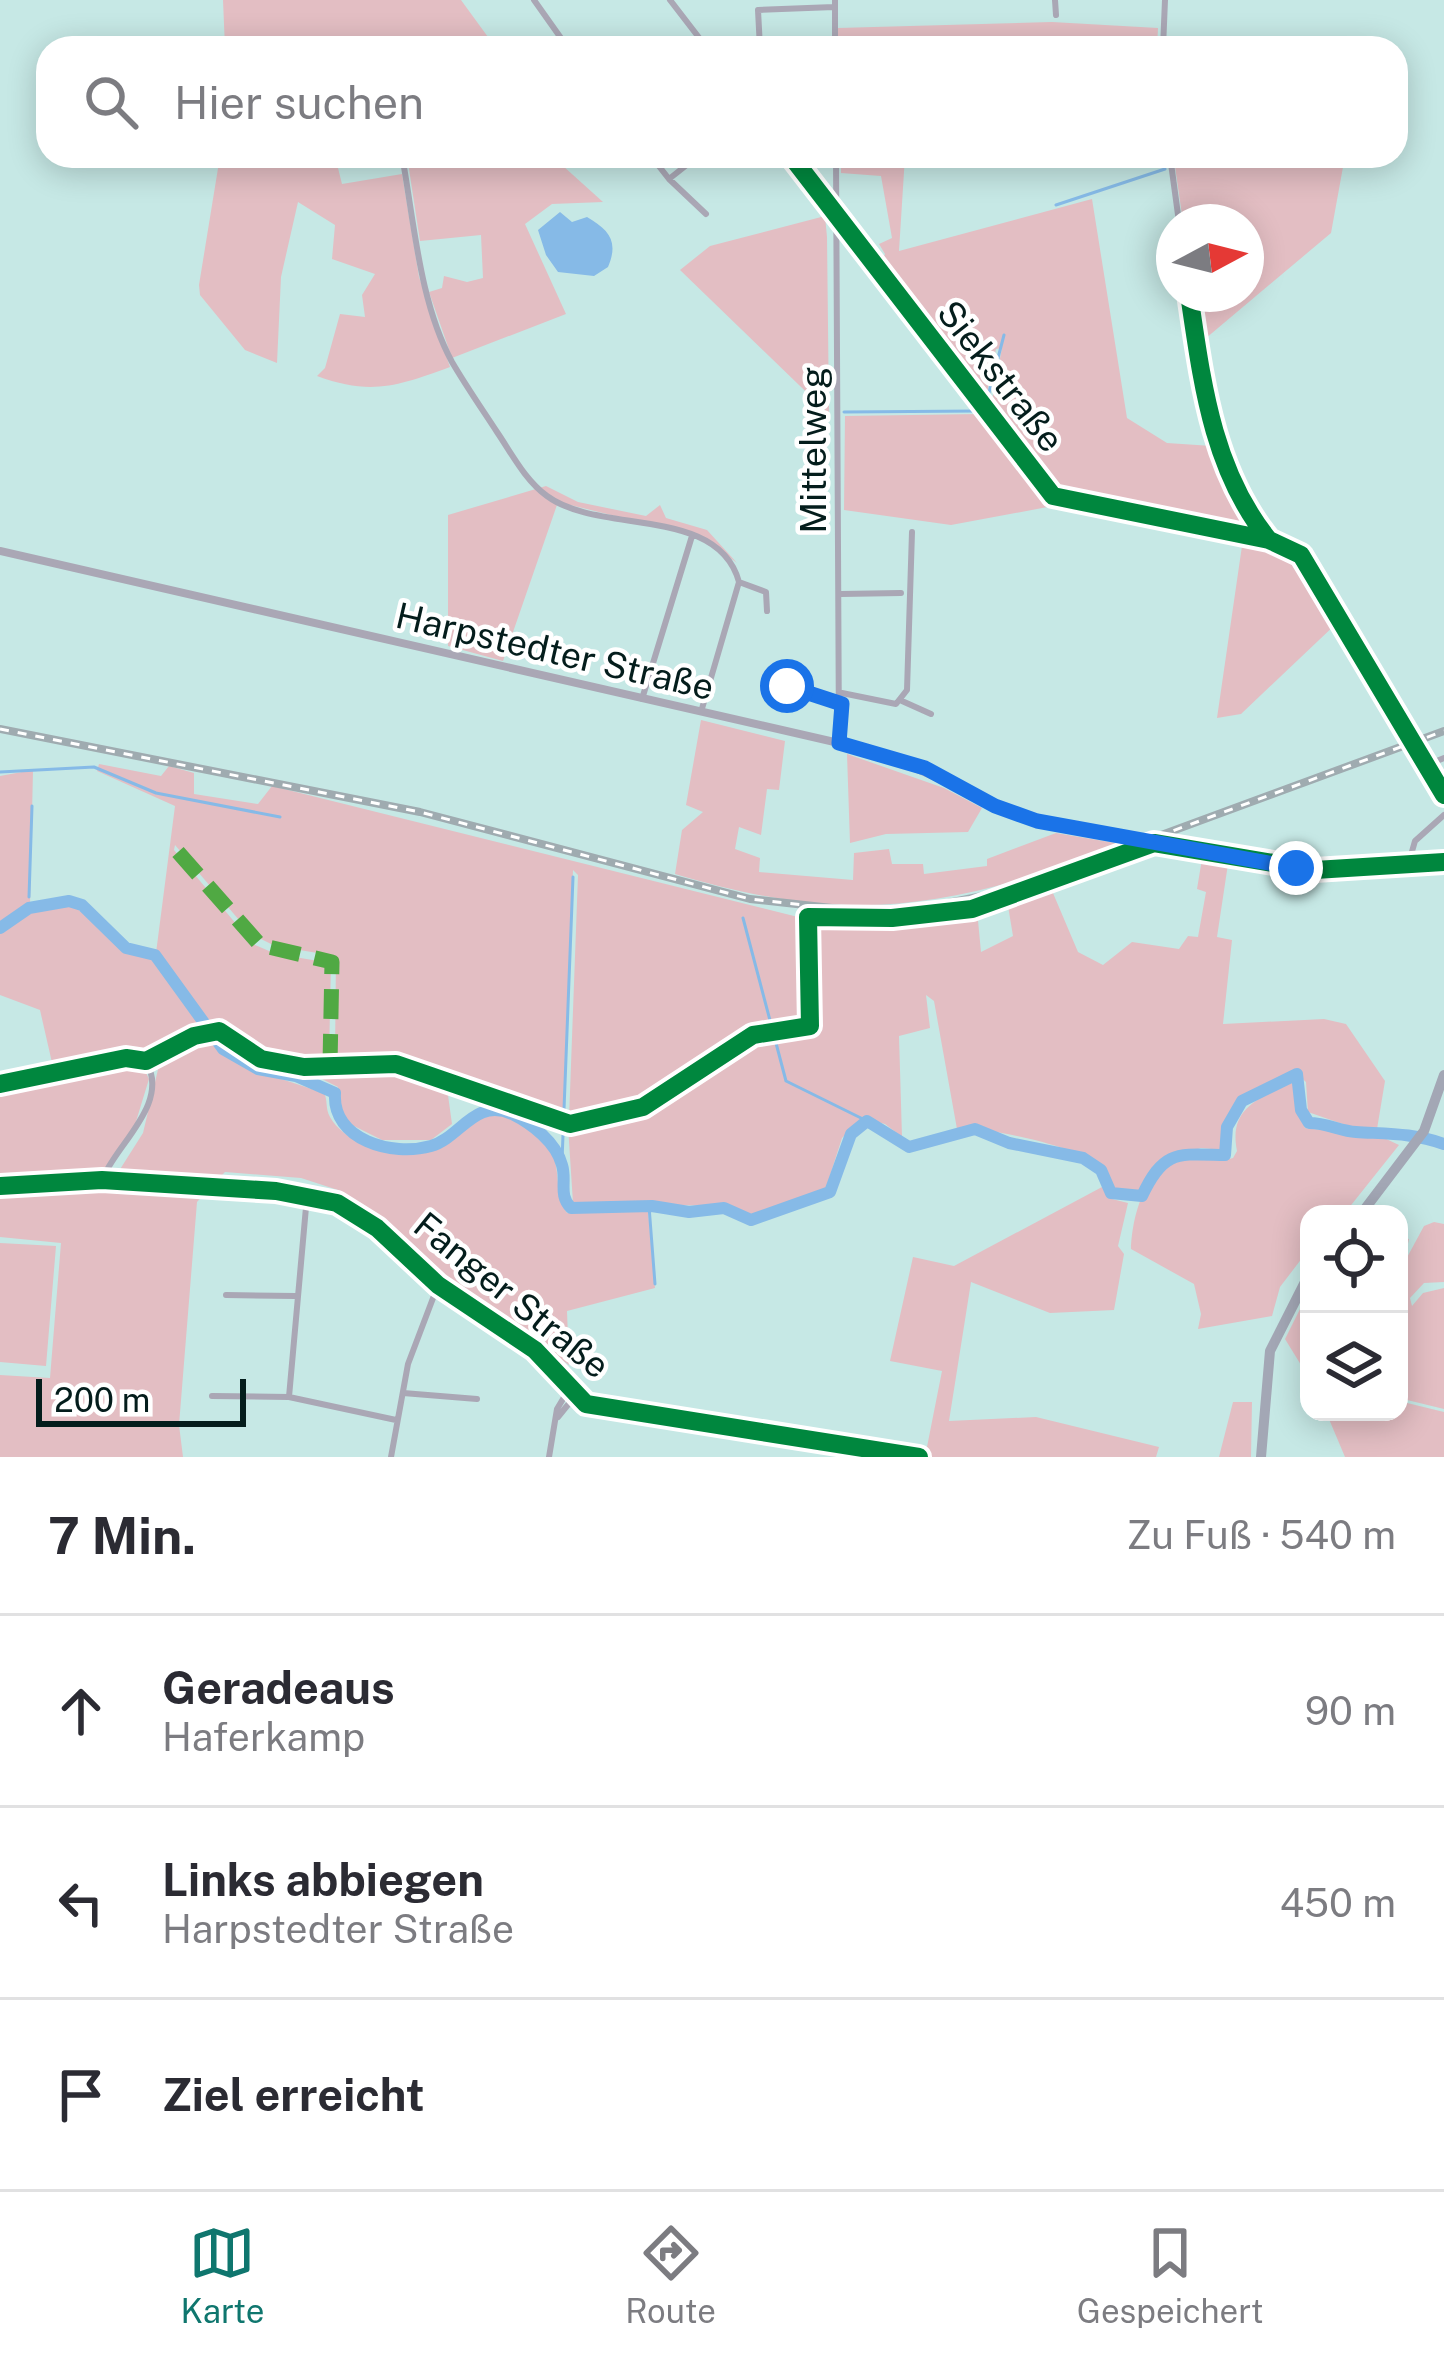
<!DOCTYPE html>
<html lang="de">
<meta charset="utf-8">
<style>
body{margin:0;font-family:"Public Sans",sans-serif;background:#f7f7f7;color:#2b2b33}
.controls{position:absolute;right:36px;bottom:36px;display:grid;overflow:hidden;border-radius:24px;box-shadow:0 6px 30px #0003}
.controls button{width:108px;height:108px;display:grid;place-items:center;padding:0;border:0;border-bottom:3px solid #e1e1e2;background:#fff;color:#2b2b33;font:60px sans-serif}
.compass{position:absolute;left:1156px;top:204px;width:108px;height:108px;border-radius:50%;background:#fff;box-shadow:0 6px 30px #0003;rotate:83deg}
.scale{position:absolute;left:36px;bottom:30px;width:210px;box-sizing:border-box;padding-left:12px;border:6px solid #041d1c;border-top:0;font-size:33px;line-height:42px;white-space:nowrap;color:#041d1c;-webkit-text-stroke:9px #fff;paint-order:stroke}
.stop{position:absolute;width:36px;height:36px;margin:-27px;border:9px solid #1a73e8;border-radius:50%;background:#fff}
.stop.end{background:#1a73e8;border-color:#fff;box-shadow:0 3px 12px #0008}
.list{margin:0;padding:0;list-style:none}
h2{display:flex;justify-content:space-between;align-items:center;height:156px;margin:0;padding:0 48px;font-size:51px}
h2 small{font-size:39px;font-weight:400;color:#7c7c81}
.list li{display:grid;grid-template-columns:78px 1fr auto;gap:36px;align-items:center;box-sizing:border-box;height:192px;padding:0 48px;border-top:3px solid #e1e1e2}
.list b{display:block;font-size:45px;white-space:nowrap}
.list p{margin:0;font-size:39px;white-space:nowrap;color:#7c7c81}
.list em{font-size:39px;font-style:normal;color:#7c7c81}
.icon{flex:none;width:66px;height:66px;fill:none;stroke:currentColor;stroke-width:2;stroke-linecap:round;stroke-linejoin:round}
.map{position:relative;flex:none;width:1444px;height:1457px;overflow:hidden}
.search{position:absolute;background:#fff;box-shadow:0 6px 30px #0003;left:36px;right:36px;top:36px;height:132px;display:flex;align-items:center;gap:30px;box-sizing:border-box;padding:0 42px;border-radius:36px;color:#7c7c81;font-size:45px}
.sheet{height:732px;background:#fff}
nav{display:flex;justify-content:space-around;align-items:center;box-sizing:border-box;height:168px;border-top:3px solid #e1e1e2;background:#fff;font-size:33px;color:#7c7c81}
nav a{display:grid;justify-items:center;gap:6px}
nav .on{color:#0f766e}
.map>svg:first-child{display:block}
.green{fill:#e3bec3}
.water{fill:#86bae7}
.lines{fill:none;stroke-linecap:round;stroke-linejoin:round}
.stream{stroke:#86bae7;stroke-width:3}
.river{stroke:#86bae7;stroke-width:12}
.minor{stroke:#aaa7b5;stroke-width:6}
.tertiary{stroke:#aaa7b5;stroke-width:8}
.primary{stroke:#a3a7b5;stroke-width:10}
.rail-casing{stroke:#9fabb0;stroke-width:8}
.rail{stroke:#fff;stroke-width:3;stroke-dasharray:9;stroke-linecap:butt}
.quiet{stroke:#50a943;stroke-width:15;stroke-dasharray:30 15;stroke-linecap:butt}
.cycleway-casing{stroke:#fff;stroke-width:26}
.cycleway{stroke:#00873e;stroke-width:18}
.route{stroke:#1a73e8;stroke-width:15}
.labels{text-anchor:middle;stroke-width:9;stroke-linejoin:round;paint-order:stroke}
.street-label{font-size:36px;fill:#041d1c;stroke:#fff}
</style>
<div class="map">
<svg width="1444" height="1457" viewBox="0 0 1444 1457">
<rect width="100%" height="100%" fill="#c6e8e5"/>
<path class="green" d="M 223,0 L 461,0 L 496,48 L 225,48 Z
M 1052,22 L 1158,28 L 1157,48 L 838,48 L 838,28 Z
M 220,156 L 335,156 L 342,184 L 402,174 L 419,277 L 450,367 C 398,386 371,396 317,376 L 325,368 L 340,314 L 365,317 L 362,295 L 375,274 L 332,259 L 335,225 L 298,202 L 281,277 L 277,363 L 245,350 L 200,295 L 199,285 Z
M 407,156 L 552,156 L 603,202 L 552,204 L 525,224 L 566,314 L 452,358 L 429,292 L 442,288 L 444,276 L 467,282 L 483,278 L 481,235 L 420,241 Z
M 841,156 L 905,156 L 899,251 L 1092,199 L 1127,418 L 1167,443 L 1212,446 L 1250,523 L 1248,530 L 1060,493 L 991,405 L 1002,348 L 996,349 L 986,398 L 881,263 L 885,254 L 879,244 L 892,238 L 881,176 L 841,173 Z
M 1208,156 L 1345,156 L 1331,233 L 1199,344 L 1193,294 L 1246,294 L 1246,222 L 1183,222 L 1175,166 Z
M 825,216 L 827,237 L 829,414 L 680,270 L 710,246 Z
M 980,414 L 1053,506 L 951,525 L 844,510 L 845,416 Z
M 546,486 L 578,502 L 646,516 L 660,505 L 666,518 L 707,530 L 737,563 L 705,538 L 558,502 L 503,661 L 448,646 L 448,515 Z
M 1243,539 L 1291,551 L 1338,622 L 1241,714 L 1217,718 Z
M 701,720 L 785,741 L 779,790 L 767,789 L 761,835 L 739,827 L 735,849 L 760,858 L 759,872 L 853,880 L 854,853 L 889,849 L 892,864 L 923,864 L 924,874 L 987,866 L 987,859 L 1056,833 L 1127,845 C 952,906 859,929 675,874 L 682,830 L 703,812 L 686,805 Z
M 847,754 L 944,788 L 982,808 L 968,832 L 886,834 L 850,843 Z
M 99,764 L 161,776 L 169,766 L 194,773 L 194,794 L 258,804 L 272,786 L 802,918 L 809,1022 L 755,1031 L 633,1107 L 569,1119 L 578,875 L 573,870 L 564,1118 C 480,1102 427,1052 335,1056 L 336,956 L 275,946 L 251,934 L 175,845 L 174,850 L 253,944 L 276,954 L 331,963 L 329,1057 C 306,1060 280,1065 259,1052 C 241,1042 228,1022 207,1023 L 156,953 L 175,806 L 97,771 Z
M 33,770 L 30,904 L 0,926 L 0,776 Z
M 1202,859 L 1228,864 L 1217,937 L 1232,940 L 1223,1024 L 1324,1019 L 1346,1024 L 1385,1081 L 1377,1129 L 1354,1128 L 1308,1112 L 1306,1082 L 1294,1071 C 1242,1099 1235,1092 1222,1150 L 1201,1148 L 1157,1163 C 1145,1187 1142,1197 1114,1192 C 1110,1184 1107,1173 1101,1167 C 1082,1147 984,1126 957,1129 L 934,1001 L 926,995 L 930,1028 L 899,1036 L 902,1137 L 885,1124 L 862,1118 L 842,1138 L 826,1188 L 751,1217 L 724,1206 L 573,1203 L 568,1126 L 646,1109 L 765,1033 L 810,1027 L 809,918 L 885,920 L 977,910 L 981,952 L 1013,936 L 1007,900 L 1050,886 L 1078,952 L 1103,965 L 1132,942 L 1179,949 L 1188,936 L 1198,937 L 1206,892 L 1197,889 Z
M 72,904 L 126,950 L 154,956 L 204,1028 L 147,1053 L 133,1049 L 53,1067 L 40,1010 L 0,995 L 0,932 L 25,913 Z
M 205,1039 L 260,1072 L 324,1093 C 328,1100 325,1108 330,1117 C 348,1149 406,1159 439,1147 C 478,1133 480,1087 534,1130 C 568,1157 550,1186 567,1213 L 648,1211 L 655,1288 L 567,1311 L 569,1365 L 438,1271 L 406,1238 L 341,1191 L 301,1178 L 225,1172 L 215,1182 L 117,1174 L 143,1133 L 160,1061 Z
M 131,1060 L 141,1062 L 149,1079 L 134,1128 L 101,1173 L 0,1179 L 0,1088 Z
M 377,1067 L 447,1088 L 452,1124 L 431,1140 L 382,1140 L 344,1121 L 338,1111 L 338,1087 L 306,1071 Z
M 1292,1079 L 1305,1128 L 1382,1137 L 1399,1145 L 1344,1214 L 1309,1214 L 1309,1249 L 1280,1287 L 1272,1316 L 1198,1329 L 1201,1314 L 1194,1284 L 1131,1249 C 1133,1211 1146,1160 1195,1157 C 1209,1156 1219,1162 1233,1158 L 1237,1151 C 1228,1106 1261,1100 1292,1079 Z
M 104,1187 L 206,1192 L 197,1202 L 179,1425 L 183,1457 L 0,1457 L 0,1375 L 50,1378 L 61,1243 L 0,1237 L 0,1194 Z
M 1102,1187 L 1112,1199 L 1128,1203 L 1118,1246 L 1124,1254 L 1114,1310 L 1050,1313 L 971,1282 L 949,1421 L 1036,1417 L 1159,1447 L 1156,1457 L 932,1457 L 926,1452 L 942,1371 L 890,1361 L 913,1257 L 954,1266 Z
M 1434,1222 L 1444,1224 L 1444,1282 L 1424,1283 L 1410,1298 L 1412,1306 L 1423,1293 L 1444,1288 L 1444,1409 L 1399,1398 L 1399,1236 L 1409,1239 L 1404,1263 L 1424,1226 Z
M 0,1243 L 56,1246 L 46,1366 L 0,1362 Z
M 1309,1291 L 1309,1378 L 1285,1339 Z
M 1399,1401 L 1444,1412 L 1444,1457 L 1345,1457 L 1326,1412 L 1399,1412 Z
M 1233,1402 L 1252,1402 L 1251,1457 L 1219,1457 Z"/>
<path class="water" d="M 560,212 L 572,222 L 587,217 C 609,230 619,241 608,267 L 594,276 L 558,272 L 546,255 L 538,230 Z"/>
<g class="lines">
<path class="stream" d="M 1176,164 L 1202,156
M 1056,205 L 1165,169
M 986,404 L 1004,335
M 844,412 L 978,411
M 0,772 L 94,767 L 156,793 L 280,817
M 29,897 L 32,806
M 29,905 L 29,908
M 743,918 L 786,1081 L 867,1121
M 562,1161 L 573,877
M 649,1206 L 655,1284"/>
<path class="river" d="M 0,928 L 29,908 L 69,901 L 82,905 L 126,948 L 155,955 L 223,1049 L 258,1069 L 296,1076 L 335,1093 C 332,1140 392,1157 431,1146 C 460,1138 475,1097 512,1114 C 532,1124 556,1142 562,1165 C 567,1181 558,1195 571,1208 L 652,1206 L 689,1212 L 724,1208 L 751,1220 L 830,1192 L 851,1134 L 867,1121 L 909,1147 L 975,1129 L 1009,1143 L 1083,1158 L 1101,1170 L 1111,1193 L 1142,1196 C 1164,1149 1178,1154 1225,1155 L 1227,1127 L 1242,1101 L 1297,1074 L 1301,1110 L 1309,1123 C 1327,1123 1340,1131 1356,1132 C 1389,1134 1413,1133 1444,1144"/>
<path class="minor" d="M 534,0 L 568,48
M 670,0 L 707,48
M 835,0 L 835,48
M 1055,0 L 1056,15
M 760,48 L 758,10 L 834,7
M 1163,48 L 1165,0
M 651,156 L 669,179 L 698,156
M 791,156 L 1053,496 L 1269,540 L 1301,555 L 1444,795
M 836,156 L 839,743
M 1170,156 L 1179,222
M 404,167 C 415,231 421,305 452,362 C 466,386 482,409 497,432 C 512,454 525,480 547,496 C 599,535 718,505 739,582 L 701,712
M 669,179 L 706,214
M 1189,294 C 1201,379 1210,468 1267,537
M 739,582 L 766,592 L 767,611
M 841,594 L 901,593
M 794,677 L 796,685 L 789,687 L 786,680 Z
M 794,687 L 840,703
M 842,693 L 896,704 L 907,690 L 912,532
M 642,699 L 692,536
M 902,701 L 931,714
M 1427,765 L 1444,758
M 1409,862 L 1415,841 L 1444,815
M 0,1084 L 126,1058 L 146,1061 C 171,1104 115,1145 102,1180
M 0,1186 L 102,1180 L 276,1191 L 337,1203 L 377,1228 L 438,1285 L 535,1350 L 586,1404 L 919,1457
M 307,1196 L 289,1397 L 396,1420
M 226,1295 L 295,1296
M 403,1393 L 477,1399
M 212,1396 L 289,1397
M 558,1417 L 575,1396
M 391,1457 L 408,1364 L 438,1285
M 549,1457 L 557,1409 L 569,1389"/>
<path class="tertiary" d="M 0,551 L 878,752 L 1037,821 L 1315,870 L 1444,862"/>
<path class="primary" d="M 1361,1214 L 1424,1131 L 1444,1075
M 1261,1457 L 1270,1351 L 1309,1274"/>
<defs>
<path id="rail" d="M 0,729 L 420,812 L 750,899 L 859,911 L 928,907 L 1012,890 L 1444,731"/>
</defs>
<use href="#rail" class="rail-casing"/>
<use href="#rail" class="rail"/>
<path class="quiet" d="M 178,852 L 260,945 L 332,962 L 330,1064"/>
<defs>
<path id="cycleway" d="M 791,156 L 1053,496 L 1269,540 L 1301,555 L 1444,795
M 1189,294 C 1202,381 1212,470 1269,540
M 0,1084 L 126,1058 L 146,1061 L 194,1036 L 219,1031 L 261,1059 L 304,1067 L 396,1064 L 570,1124 L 643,1107 L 753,1035 L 810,1026 L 808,917 L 892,918 L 972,909 L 1154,843 L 1315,870 L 1444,862
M 0,1186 L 102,1180 L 276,1191 L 337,1203 L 377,1228 L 438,1285 L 535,1350 L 586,1404 L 919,1457"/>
</defs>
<use href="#cycleway" class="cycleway-casing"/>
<use href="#cycleway" class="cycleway"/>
</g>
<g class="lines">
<path class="route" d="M 787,686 L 842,704 L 839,743 L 925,768 L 995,806 L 1037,821 L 1296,868"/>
</g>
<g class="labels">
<g class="street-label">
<text transform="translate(1001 376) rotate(52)" y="13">Siekstraße</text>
<text transform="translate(813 450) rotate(-90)" y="13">Mittelweg</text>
<text transform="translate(555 651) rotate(13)" y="13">Harpstedter Straße</text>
<text transform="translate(512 1295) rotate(39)" y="13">Fanger Straße</text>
</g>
</g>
</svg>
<div class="controls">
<button><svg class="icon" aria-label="locate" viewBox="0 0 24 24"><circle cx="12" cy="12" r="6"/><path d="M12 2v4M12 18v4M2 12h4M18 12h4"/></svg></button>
<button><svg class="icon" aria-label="layers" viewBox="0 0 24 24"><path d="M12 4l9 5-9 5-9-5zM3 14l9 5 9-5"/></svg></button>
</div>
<svg class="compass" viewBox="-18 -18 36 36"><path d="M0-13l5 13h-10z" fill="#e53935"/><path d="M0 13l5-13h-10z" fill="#7c7c81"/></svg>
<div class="scale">200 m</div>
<div class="stop" style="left:787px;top:686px"></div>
<div class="stop end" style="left:1296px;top:868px"></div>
<div class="search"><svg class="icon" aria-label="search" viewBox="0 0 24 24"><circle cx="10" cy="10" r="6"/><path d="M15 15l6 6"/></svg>Hier suchen</div>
</div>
<section class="sheet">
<h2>7 Min.<small>Zu Fuß · 540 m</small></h2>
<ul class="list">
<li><svg class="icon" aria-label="ahead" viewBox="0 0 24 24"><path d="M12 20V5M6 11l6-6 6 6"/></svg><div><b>Geradeaus</b><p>Haferkamp</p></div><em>90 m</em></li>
<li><svg class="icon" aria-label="left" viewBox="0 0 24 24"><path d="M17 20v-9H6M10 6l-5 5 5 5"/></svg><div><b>Links abbiegen</b><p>Harpstedter Straße</p></div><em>450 m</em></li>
<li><svg class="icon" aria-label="arrive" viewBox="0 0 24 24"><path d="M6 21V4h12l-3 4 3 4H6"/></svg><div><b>Ziel erreicht</b></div></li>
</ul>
</section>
<nav>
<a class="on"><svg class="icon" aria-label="map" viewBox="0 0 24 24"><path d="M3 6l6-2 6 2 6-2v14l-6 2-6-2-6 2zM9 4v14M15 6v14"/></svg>Karte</a>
<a><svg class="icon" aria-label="directions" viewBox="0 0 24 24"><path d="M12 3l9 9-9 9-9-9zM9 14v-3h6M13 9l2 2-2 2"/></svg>Route</a>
<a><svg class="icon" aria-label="saved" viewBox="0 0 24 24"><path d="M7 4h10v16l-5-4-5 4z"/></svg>Gespeichert</a>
</nav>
